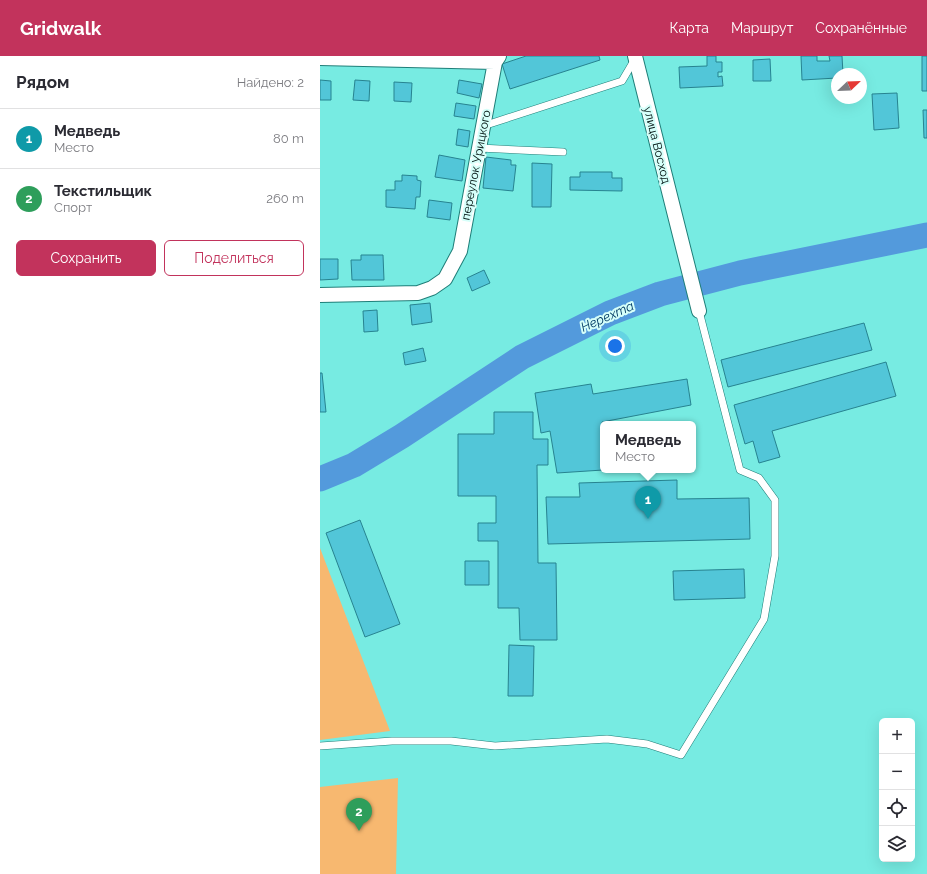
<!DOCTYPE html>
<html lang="ru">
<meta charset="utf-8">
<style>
body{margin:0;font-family:Raleway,sans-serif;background:#f7f7f7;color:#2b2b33}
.controls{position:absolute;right:12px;bottom:12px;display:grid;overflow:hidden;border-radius:6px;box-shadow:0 4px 16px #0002}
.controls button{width:36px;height:36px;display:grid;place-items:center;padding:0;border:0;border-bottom:1px solid #e1e1e2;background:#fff;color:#2b2b33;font:20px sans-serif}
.compass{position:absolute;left:511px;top:12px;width:36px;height:36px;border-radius:50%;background:#fff;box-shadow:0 4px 16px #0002;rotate:67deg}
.you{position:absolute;left:295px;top:290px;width:14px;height:14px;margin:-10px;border:3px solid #fff;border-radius:50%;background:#1a73e8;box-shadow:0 0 0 6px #1a73e833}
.badge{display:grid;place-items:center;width:26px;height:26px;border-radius:50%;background:#c2335c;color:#fff;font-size:13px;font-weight:700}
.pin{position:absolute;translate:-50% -33px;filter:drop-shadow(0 1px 2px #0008)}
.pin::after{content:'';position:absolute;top:21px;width:14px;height:12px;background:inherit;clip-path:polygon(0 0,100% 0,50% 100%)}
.popup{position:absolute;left:280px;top:365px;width:96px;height:52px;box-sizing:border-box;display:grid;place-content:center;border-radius:6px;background:#fff;filter:drop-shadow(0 1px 3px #0005);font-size:13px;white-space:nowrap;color:#7c7c81}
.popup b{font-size:15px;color:#2b2b33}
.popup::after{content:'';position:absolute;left:50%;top:100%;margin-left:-8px;border:8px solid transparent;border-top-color:#fff}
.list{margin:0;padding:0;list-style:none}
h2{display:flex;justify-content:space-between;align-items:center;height:52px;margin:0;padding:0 16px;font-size:17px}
h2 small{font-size:13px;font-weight:400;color:#7c7c81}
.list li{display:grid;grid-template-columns:26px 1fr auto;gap:12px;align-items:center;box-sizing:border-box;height:60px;padding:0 16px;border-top:1px solid #e1e1e2}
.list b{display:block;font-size:15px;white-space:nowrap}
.list p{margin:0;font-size:13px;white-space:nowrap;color:#7c7c81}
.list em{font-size:13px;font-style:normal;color:#7c7c81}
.actions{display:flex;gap:8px;padding:12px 16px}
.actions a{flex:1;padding:9px 0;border:1px solid #c2335c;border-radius:6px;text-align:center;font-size:14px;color:#c2335c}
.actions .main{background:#c2335c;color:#fff}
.icon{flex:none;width:22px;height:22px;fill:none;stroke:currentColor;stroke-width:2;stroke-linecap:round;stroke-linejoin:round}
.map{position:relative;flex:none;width:607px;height:818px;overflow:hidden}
header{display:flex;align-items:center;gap:24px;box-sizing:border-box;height:56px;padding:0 20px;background:#c2335c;color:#fff}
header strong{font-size:19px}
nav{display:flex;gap:22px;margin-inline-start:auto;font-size:14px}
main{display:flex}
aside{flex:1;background:#fff}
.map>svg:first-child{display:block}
.green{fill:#f7b870}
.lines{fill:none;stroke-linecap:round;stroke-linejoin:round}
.river{stroke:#539adc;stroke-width:25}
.building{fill:#52c6d8;stroke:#278390}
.lane-casing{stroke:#1f7e78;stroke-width:8}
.street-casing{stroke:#1f7e78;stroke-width:16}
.lane{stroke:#fff;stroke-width:7}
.street{stroke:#fff;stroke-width:14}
.labels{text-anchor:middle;stroke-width:4;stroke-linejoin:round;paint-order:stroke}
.street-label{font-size:12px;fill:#001210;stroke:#d6fffa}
.water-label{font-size:13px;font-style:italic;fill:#013964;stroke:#d6fffa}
</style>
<header>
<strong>Gridwalk</strong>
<nav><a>Карта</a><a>Маршрут</a><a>Сохранённые</a></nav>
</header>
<main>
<aside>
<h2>Рядом<small>Найдено: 2</small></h2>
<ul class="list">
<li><span class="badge" style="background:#0f9aa8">1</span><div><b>Медведь</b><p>Место</p></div><em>80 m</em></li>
<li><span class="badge" style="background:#2e9e5b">2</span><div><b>Текстильщик</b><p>Спорт</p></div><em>260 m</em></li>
</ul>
<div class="actions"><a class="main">Сохранить</a><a>Поделиться</a></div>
</aside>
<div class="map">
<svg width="607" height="818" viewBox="0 0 607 818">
<rect width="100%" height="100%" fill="#77ebe2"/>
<path class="green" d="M 0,492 L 70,675 L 0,684 Z
M 78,722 L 76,818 L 0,818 L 0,731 Z"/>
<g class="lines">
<path class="river" d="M 0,423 L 34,409 L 82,380 L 202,301 L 290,257 L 340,238 L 420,217 L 607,179"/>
</g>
<path class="building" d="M 206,0 L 279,0 L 280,4 L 190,33 L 182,8 Z
M 387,0 L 396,0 L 396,6 L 402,6 L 402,16 L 398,16 L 398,21 L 402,20 L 403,30 L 360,32 L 359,11 L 387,10 Z
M 481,0 L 497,0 L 497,5 L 510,5 L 509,0 L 522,0 L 523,18 L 517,18 L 517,22 L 482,24 Z
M 602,0 L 607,0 L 607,35 L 602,35 Z
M 450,3 L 451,25 L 433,25 L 433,4 Z
M 0,24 L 11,25 L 11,44 L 0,44 Z
M 35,24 L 50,25 L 49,45 L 33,44 Z
M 139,24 L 162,28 L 159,42 L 137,37 Z
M 74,26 L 92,27 L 91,46 L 74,45 Z
M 577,37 L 579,72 L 554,74 L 552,38 Z
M 136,47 L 156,50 L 154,63 L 134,60 Z
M 603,54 L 607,54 L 607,82 L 604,82 Z
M 138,73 L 150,75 L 148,91 L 136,89 Z
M 119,99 L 145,104 L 142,125 L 115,121 Z
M 166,101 L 191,104 L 191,109 L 196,109 L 193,135 L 163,132 Z
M 212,107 L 232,108 L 231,151 L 212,151 Z
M 260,116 L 292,116 L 292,122 L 302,122 L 302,135 L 250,134 L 250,121 L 260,121 Z
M 82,119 L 97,120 L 97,124 L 101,125 L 100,141 L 96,141 L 95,153 L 66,151 L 66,134 L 75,134 L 75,125 L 82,125 Z
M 109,144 L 132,147 L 130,164 L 107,161 Z
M 41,199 L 63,199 L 64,224 L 32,224 L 31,204 L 41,204 Z
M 0,203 L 18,203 L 18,223 L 0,224 Z
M 164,214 L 170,227 L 152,235 L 147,222 Z
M 110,247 L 112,266 L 92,269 L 90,249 Z
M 57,254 L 58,275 L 44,276 L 43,255 Z
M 544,267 L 552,294 L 408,331 L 401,304 Z
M 103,292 L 106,305 L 85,309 L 83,297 Z
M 566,306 L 576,340 L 452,375 L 460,401 L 439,407 L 433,385 L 425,388 L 414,349 Z
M 0,317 L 2,317 L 6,356 L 0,356 Z
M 367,323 L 371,349 L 282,366 L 283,414 L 237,417 L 230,375 L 221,377 L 215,337 L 271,328 L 273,338 Z
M 174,356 L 213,356 L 213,383 L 228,383 L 228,409 L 217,409 L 218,507 L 236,507 L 237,584 L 200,584 L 199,552 L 178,552 L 178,485 L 158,485 L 158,467 L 176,467 L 176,440 L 138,440 L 138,378 L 174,378 Z
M 357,424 L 357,443 L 429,442 L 430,483 L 228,488 L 226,441 L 260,441 L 259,427 Z
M 40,464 L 80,568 L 45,581 L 6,477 Z
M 145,505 L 169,505 L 169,529 L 145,529 Z
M 424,513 L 425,542 L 354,544 L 353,515 Z
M 189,589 L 214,590 L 213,640 L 188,640 Z"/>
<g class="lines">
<defs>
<path id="lane" d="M 163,70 L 302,25 L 315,3
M 159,92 L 243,96
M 0,690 L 72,685 L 131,685 L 175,690 L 287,683 L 327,688 L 361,699 L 444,563 L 455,500 L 455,444 L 439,422 L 420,414 L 379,255"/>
<path id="street" d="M 315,0 L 379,255
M 0,2 L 175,6
M 0,239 L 98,237 L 112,232 L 125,223 L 140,195 L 175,6 L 179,0"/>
</defs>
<use href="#lane" class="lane-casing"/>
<use href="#street" class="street-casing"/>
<use href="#lane" class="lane"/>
<use href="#street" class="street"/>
</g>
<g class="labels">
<g class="street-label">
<text transform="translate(337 89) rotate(76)" y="4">улица Восход</text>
<text transform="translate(156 109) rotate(-79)" y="4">переулок Урицкого</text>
</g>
<g class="water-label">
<text transform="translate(287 260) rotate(-24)" y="5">Нерехта</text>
</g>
</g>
</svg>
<div class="controls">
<button>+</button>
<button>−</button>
<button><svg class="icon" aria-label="locate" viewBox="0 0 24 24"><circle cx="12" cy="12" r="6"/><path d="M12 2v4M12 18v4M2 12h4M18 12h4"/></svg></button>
<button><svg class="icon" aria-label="layers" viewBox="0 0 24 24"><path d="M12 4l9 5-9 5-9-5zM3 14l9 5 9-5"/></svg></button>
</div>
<svg class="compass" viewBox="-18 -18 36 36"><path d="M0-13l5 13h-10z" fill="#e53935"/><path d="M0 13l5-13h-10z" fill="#7c7c81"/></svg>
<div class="you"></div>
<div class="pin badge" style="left:328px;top:463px;background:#0f9aa8">1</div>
<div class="popup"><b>Медведь</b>Место</div>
<div class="pin badge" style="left:39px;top:775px;background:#2e9e5b">2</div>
</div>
</main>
